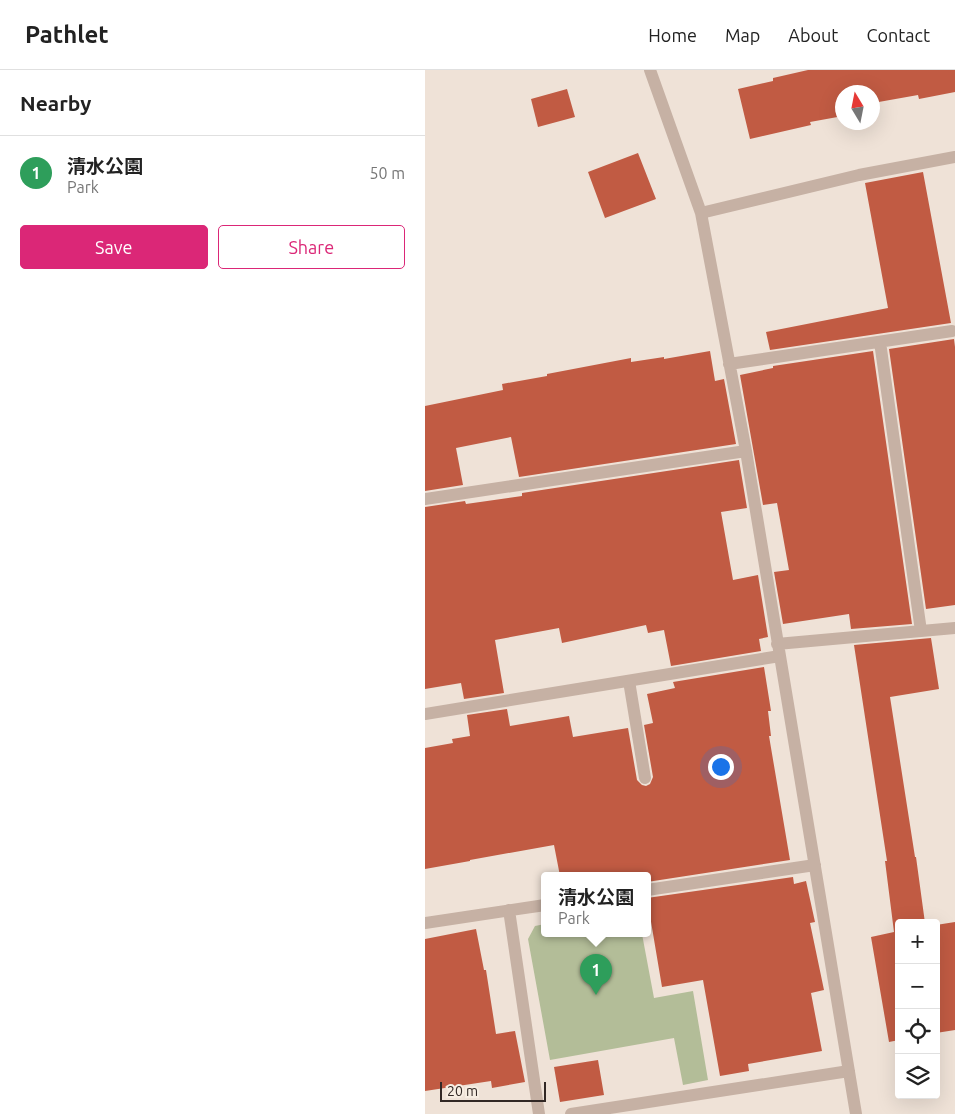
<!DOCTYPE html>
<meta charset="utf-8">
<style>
body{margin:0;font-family:Ubuntu,"Noto Sans JP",sans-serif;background:#f2f2f2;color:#222}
.controls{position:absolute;right:15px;bottom:15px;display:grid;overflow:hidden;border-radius:5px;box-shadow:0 5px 20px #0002}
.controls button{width:45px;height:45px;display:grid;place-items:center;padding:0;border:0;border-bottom:1px solid #e0e0e0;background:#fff;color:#222;font:25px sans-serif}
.compass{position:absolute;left:410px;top:15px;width:45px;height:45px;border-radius:50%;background:#fff;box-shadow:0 5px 20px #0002;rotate:350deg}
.scale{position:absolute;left:15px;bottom:12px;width:106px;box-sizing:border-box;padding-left:5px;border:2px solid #322825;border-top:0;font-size:14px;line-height:18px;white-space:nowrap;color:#322825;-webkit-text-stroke:4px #f7ede2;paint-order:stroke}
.you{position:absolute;left:295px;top:696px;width:18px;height:18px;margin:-12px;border:4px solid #fff;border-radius:50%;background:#1a73e8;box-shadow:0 0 0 8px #1a73e833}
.badge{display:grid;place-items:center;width:32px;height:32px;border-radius:50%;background:#db2777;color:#fff;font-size:16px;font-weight:700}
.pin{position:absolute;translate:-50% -41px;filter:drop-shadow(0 1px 2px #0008)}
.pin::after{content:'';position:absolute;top:26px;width:18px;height:15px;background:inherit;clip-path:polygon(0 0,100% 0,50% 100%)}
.popup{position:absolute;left:116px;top:802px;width:110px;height:65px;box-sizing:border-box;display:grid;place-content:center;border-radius:5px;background:#fff;filter:drop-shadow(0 1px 4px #0005);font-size:16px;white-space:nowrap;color:#767676}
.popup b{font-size:19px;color:#222}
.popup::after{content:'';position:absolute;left:50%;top:100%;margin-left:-10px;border:10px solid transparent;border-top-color:#fff}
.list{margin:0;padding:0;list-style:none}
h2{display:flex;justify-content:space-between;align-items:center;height:65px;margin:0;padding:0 20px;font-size:21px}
h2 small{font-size:16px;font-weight:400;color:#767676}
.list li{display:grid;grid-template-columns:32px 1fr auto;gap:15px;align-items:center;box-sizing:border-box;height:75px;padding:0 20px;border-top:1px solid #e0e0e0}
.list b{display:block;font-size:19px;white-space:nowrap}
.list p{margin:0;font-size:16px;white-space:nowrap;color:#767676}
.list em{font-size:16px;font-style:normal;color:#767676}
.actions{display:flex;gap:10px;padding:15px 20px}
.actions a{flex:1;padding:11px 0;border:1px solid #db2777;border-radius:5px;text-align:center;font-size:18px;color:#db2777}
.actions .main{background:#db2777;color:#fff}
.icon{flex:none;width:28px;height:28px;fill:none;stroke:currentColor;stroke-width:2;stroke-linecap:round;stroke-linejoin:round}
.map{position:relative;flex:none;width:530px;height:1044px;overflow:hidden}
header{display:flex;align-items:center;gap:30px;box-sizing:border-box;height:70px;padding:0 25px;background:#fff;border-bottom:1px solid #e0e0e0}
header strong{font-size:24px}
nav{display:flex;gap:28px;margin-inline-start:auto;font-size:18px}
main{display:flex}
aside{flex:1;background:#fff}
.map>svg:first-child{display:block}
.green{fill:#b3bd98}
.building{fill:#c15b43}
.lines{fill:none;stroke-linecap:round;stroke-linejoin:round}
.lane{stroke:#c6b1a4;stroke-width:12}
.street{stroke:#c6b1a4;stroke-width:12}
</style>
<header>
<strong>Pathlet</strong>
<nav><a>Home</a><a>Map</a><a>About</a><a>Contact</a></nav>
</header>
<main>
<aside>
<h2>Nearby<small></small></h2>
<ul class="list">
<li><span class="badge" style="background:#2e9e5b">1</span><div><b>清水公園</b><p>Park</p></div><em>50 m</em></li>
</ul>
<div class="actions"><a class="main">Save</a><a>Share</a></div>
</aside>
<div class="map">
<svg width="530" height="1044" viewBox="0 0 530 1044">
<rect width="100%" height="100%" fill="#efe2d7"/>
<path class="green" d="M 120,854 L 120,864 L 217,864 L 229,928 L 268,921 L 283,1010 L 258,1015 L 249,968 L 125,990 L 103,869 L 110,856 Z"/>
<path class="building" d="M 383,0 L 530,0 L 530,22 L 494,29 L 493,25 L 448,33 L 448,22 L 418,22 L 418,46 L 385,52 L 386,55 L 325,69 L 313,19 L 348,11 L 348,8 Z
M 142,19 L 150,47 L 113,57 L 106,29 Z
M 213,83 L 231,129 L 180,148 L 163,102 Z
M 498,102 L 526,253 L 345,280 L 341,262 L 463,238 L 440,113 Z
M 529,269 L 530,277 L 530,535 L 501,539 L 464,279 Z
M 285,281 L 290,311 L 299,309 L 311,374 L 94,407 L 86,367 L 31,378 L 38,415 L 0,421 L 0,336 L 78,320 L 77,314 L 122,306 L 122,304 L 206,288 L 206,292 L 239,287 L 239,289 Z
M 448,281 L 487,554 L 426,559 L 424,544 L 358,554 L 349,502 L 364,500 L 352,433 L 338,435 L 315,305 L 348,298 L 348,296 Z
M 314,390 L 322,438 L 296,442 L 308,510 L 333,505 L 343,567 L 334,569 L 336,581 L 246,596 L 239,560 L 223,563 L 221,555 L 137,573 L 134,558 L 70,570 L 79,623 L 39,629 L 36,613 L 0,619 L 0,437 L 40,431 L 41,434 L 97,426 L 97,423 Z
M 506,568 L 514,619 L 465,627 L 490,787 L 491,787 L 500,853 L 474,853 L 474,970 L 464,972 L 446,867 L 469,862 L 460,791 L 462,791 L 429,575 Z
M 339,597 L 346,641 L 343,641 L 346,666 L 344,666 L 365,790 L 222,812 L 222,806 L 135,806 L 129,775 L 45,790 L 45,791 L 0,799 L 0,678 L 28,673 L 27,669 L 45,666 L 42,645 L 82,639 L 85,656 L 144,646 L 148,667 L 203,658 L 212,710 L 217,715 L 221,716 L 225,714 L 228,707 L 219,655 L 228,653 L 222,624 L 250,618 L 248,612 Z
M 368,807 L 369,814 L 381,811 L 390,852 L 385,853 L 399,920 L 386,923 L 397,981 L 323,994 L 324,1001 L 295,1006 L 278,910 L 237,917 L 222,828 Z
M 530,852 L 530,960 L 511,963 L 511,855 Z
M 51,859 L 59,900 L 61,900 L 71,964 L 90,961 L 100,1012 L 67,1018 L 66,1011 L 0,1021 L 0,869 Z
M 173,990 L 179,1025 L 135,1032 L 129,997 Z"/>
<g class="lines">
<path class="lane" d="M 204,611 L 220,708"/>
<path class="street" d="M 225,0 L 276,143 L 321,381 L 431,1044
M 276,143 L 434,105 L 530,87
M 455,272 L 496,561
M 304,294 L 527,261
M 0,429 L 321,381
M 352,574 L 530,558
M 0,644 L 355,586
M 222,820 L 390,795
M 84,840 L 114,1044
M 0,853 L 120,835
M 146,1044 L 424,1001"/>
</g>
</svg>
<div class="controls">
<button>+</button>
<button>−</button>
<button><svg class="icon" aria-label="locate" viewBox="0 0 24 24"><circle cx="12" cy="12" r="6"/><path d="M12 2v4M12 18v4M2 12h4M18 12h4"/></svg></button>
<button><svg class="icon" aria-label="layers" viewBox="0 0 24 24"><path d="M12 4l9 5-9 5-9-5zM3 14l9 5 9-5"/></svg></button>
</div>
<svg class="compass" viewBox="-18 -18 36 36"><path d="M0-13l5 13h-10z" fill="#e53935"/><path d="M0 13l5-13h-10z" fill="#767676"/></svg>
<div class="scale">20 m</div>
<div class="you"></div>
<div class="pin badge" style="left:171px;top:925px;background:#2e9e5b">1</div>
<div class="popup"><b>清水公園</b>Park</div>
</div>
</main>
